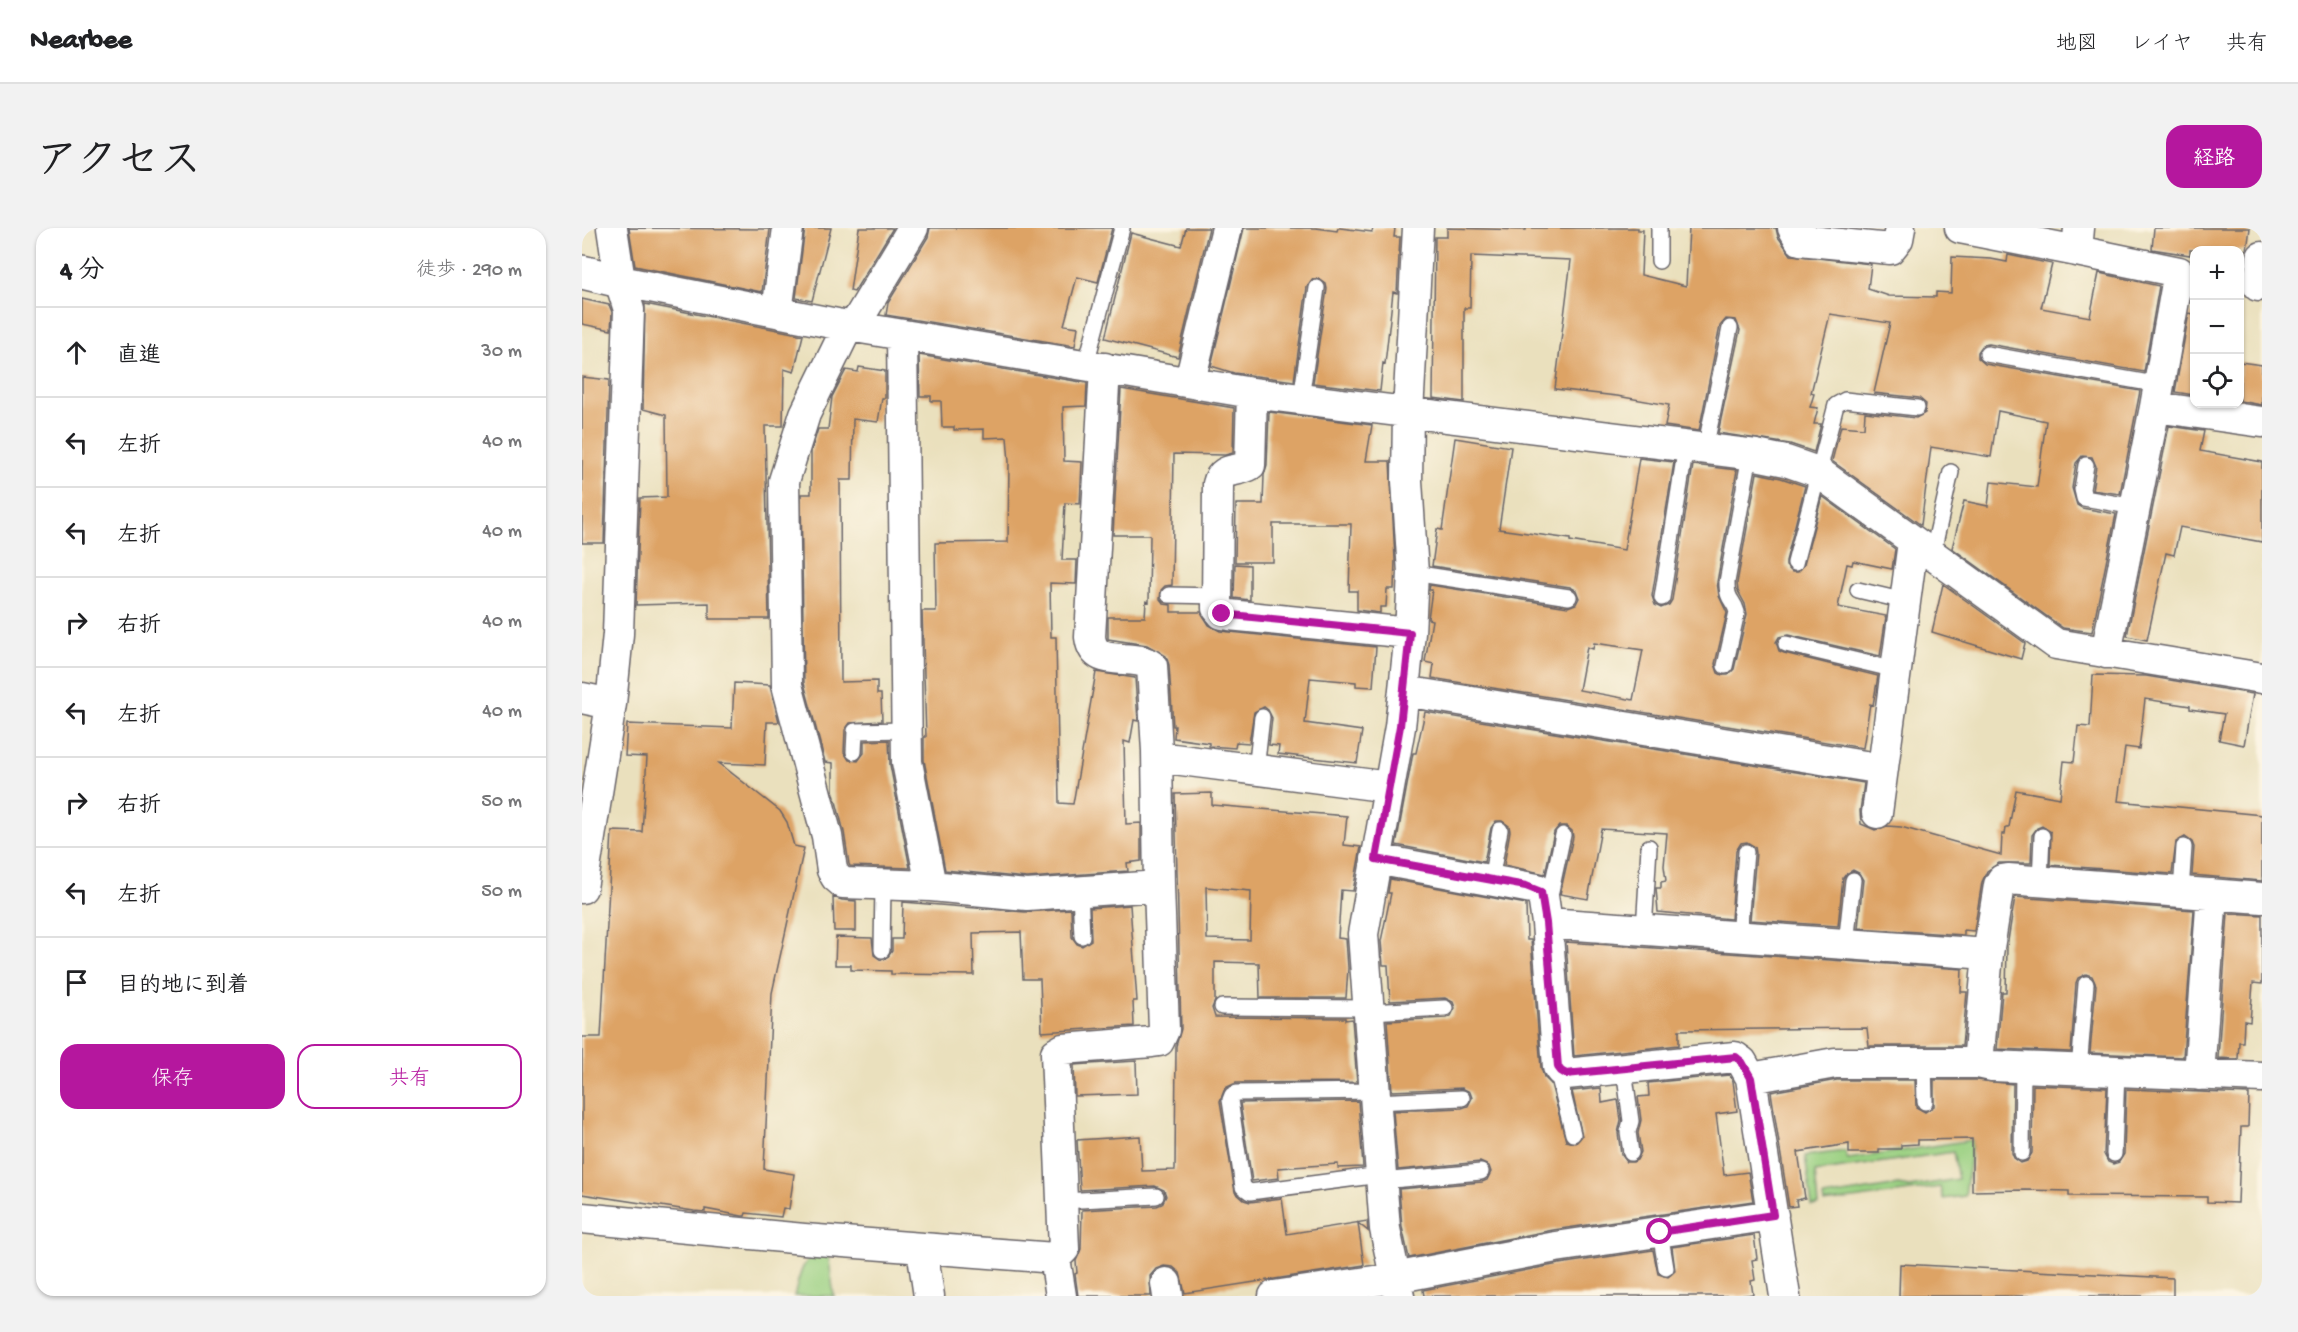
<!DOCTYPE html>
<html lang="ja">
<meta charset="utf-8">
<style>
body{margin:0;font-family:"Gochi Hand","Klee One",sans-serif;background:#f2f2f2;color:#202124}
.controls{position:absolute;right:18px;top:18px;display:grid;overflow:hidden;border-radius:12px;box-shadow:0 2px 4px #0004}
.controls button{width:54px;height:54px;display:grid;place-items:center;padding:0;border:0;border-bottom:2px solid #e0e0e0;background:#fff;color:#202124;font:30px sans-serif}
.stop{position:absolute;width:18px;height:18px;margin:-14px;border:4px solid #b5179e;border-radius:50%;background:#fff}
.stop.end{background:#b5179e;border-color:#fff;box-shadow:0 2px 6px #0008}
.list{margin:0;padding:0;list-style:none}
h2{display:flex;justify-content:space-between;align-items:center;height:78px;margin:0;padding:0 24px;font-size:26px}
h2 small{font-size:20px;font-weight:400;color:#757577}
.list li{display:grid;grid-template-columns:39px 1fr auto;gap:18px;align-items:center;box-sizing:border-box;height:90px;padding:0 24px;border-top:2px solid #e0e0e0}
.list b{display:block;font-size:22px;white-space:nowrap}
.list em{font-size:20px;font-style:normal;color:#757577}
.actions{display:flex;gap:12px;padding:18px 24px}
.actions a{flex:1;padding:14px 0;border:2px solid #b5179e;border-radius:18px;text-align:center;font-size:21px;color:#b5179e}
.actions .main{background:#b5179e;color:#fff}
.icon{flex:none;width:33px;height:33px;fill:none;stroke:currentColor;stroke-width:2;stroke-linecap:round;stroke-linejoin:round}
.map{position:relative;flex:none;width:1680px;height:1068px;overflow:hidden;border-radius:18px}
header{display:flex;align-items:center;gap:36px;box-sizing:border-box;height:84px;padding:0 30px;background:#fff;border-bottom:2px solid #e0e0e0}
header strong{font-size:28px}
nav{display:flex;gap:33px;margin-inline-start:auto;font-size:21px}
.intro{display:flex;align-items:center;justify-content:space-between;box-sizing:border-box;height:144px;padding:0 36px}
h1{margin:0;font-size:42px}
.button{padding:15px 27px;border-radius:18px;background:#b5179e;color:#fff;font-size:21px;font-weight:700}
main{display:flex;gap:36px;padding:0 36px}
aside{flex:1;background:#fff;border-radius:18px;box-shadow:0 2px 4px #0004}
.map>svg:first-child{display:block}
.green{fill:#9ad081;stroke:#5e795e;stroke-width:1.5}
.building{fill:#dda365;fill-rule:evenodd}
.lines{fill:none;stroke-linecap:round;stroke-linejoin:round}
.service-casing{stroke:#686468;stroke-width:18}
.minor-casing{stroke:#686468;stroke-width:33}
.tertiary-casing{stroke:#686468;stroke-width:36}
.service{stroke:#fff;stroke-width:15}
.minor{stroke:#fff;stroke-width:30}
.tertiary{stroke:#fff;stroke-width:33}
.route{stroke:#b5179e;stroke-width:8}
</style>
<header>
<strong>Nearbee</strong>
<nav><a>地図</a><a>レイヤ</a><a>共有</a></nav>
</header>
<div class="intro"><h1>アクセス</h1><a class="button">経路</a></div>
<main>
<aside>
<h2>4 分<small>徒歩 · 290 m</small></h2>
<ul class="list">
<li><svg class="icon" aria-label="ahead" viewBox="0 0 24 24"><path d="M12 20V5M6 11l6-6 6 6"/></svg><div><b>直進</b></div><em>30 m</em></li>
<li><svg class="icon" aria-label="left" viewBox="0 0 24 24"><path d="M17 20v-9H6M10 6l-5 5 5 5"/></svg><div><b>左折</b></div><em>40 m</em></li>
<li><svg class="icon" aria-label="left" viewBox="0 0 24 24"><path d="M17 20v-9H6M10 6l-5 5 5 5"/></svg><div><b>左折</b></div><em>40 m</em></li>
<li><svg class="icon" aria-label="right" viewBox="0 0 24 24"><path d="M7 20v-9h11M14 6l5 5-5 5"/></svg><div><b>右折</b></div><em>40 m</em></li>
<li><svg class="icon" aria-label="left" viewBox="0 0 24 24"><path d="M17 20v-9H6M10 6l-5 5 5 5"/></svg><div><b>左折</b></div><em>40 m</em></li>
<li><svg class="icon" aria-label="right" viewBox="0 0 24 24"><path d="M7 20v-9h11M14 6l5 5-5 5"/></svg><div><b>右折</b></div><em>50 m</em></li>
<li><svg class="icon" aria-label="left" viewBox="0 0 24 24"><path d="M17 20v-9H6M10 6l-5 5 5 5"/></svg><div><b>左折</b></div><em>50 m</em></li>
<li><svg class="icon" aria-label="arrive" viewBox="0 0 24 24"><path d="M6 21V4h12l-3 4 3 4H6"/></svg><div><b>目的地に到着</b></div></li>
</ul>
<div class="actions"><a class="main">保存</a><a>共有</a></div>
</aside>
<div class="map">
<svg width="1680" height="1068" viewBox="0 0 1680 1068">
<rect width="100%" height="100%" fill="#fcf5e5"/>
<filter id="ink" filterUnits="userSpaceOnUse"><feTurbulence type="fractalNoise" baseFrequency=".0167" numOctaves="2"/><feDisplacementMap in="SourceGraphic" scale="12" xChannelSelector="R" yChannelSelector="G"/><feConvolveMatrix kernelMatrix="1 2 1 2 8 2 1 2 1" color-interpolation-filters="sRGB"/></filter>
<filter id="wash" filterUnits="userSpaceOnUse"><feTurbulence type="fractalNoise" baseFrequency=".008" numOctaves="4" result="noise"/><feDisplacementMap in="SourceGraphic" scale="24" xChannelSelector="R" yChannelSelector="G"/><feGaussianBlur stdDeviation="1.35" result="paint"/><feColorMatrix in="noise" values="0 0 0 0 0 0 0 0 0 0 0 0 0 0 0 0 0 1.4 0 .05"/><feComposite in="paint" operator="in"/></filter>
<g filter="url(#wash)">
<rect width="100%" height="100%" fill="#eae0bd"/>
<path class="green" d="M 1390,912 L 1383,968 L 1361,971 L 1358,959 L 1242,975 L 1241,969 L 1316,957 L 1327,959 L 1376,951 L 1371,924 L 1233,944 L 1236,977 L 1230,978 L 1223,928 L 1263,923 L 1266,931 Z
M 246,1025 L 252,1068 L 212,1068 C 219,1045 218,1027 246,1025 Z"/>
<g id="blocks">
<path class="building" d="M 47,0 L 188,1 L 180,64 L 53,38 Z
M 223,0 L 249,0 L 230,73 L 214,70 Z
M 277,0 L 311,0 L 272,64 L 268,63 Z
M 348,0 L 530,0 L 516,54 L 495,49 L 482,97 L 496,99 L 493,118 L 304,87 L 306,75 L 346,9 Z
M 604,0 L 627,0 L 596,129 L 523,110 L 549,5 L 599,18 Z
M 662,0 L 734,0 L 755,3 L 756,0 L 758,0 L 790,4 L 791,0 L 813,0 L 812,9 L 818,9 L 815,65 L 811,64 L 803,136 L 801,135 L 798,163 L 731,155 L 745,61 L 744,56 L 737,51 L 731,51 L 725,59 L 712,153 L 652,145 L 629,138 Z
M 865,0 L 944,2 L 944,0 L 1056,0 L 1056,2 L 1061,2 L 1059,47 L 1104,58 L 1107,0 L 1194,0 L 1196,9 L 1209,27 L 1289,36 L 1286,61 L 1307,68 L 1354,69 L 1354,64 L 1369,65 L 1370,29 L 1409,31 L 1425,34 L 1426,27 L 1470,36 L 1459,80 L 1508,89 L 1517,45 L 1577,58 L 1562,144 L 1407,116 L 1401,117 L 1396,124 L 1396,130 L 1403,136 L 1558,163 L 1538,266 L 1510,262 L 1514,238 L 1510,229 L 1500,228 L 1494,235 L 1490,260 L 1495,277 L 1500,280 L 1534,286 L 1510,404 L 1481,400 L 1370,320 L 1382,273 L 1406,278 L 1409,254 L 1455,259 L 1464,193 L 1416,183 L 1409,229 L 1349,219 L 1339,297 L 1250,233 L 1259,198 L 1282,200 L 1283,184 L 1334,190 L 1343,185 L 1344,176 L 1337,170 L 1292,165 L 1308,95 L 1248,86 L 1229,165 L 1232,166 L 1228,179 L 1236,180 L 1232,196 L 1239,196 L 1232,224 L 1208,216 L 1136,205 L 1158,102 L 1154,92 L 1144,91 L 1138,98 L 1117,203 L 1083,198 L 1087,177 L 1035,168 L 973,161 L 989,32 L 889,28 L 888,80 L 882,80 L 882,174 L 851,170 L 853,9 L 865,9 Z
M 1572,0 L 1668,0 L 1665,22 L 1608,22 L 1608,27 L 1570,21 Z
M 0,71 L 27,77 L 30,84 L 29,102 L 0,96 Z
M 63,76 L 221,107 L 212,144 L 202,141 L 201,198 L 183,198 L 187,391 L 127,391 L 127,375 L 54,377 L 58,270 L 85,269 L 84,187 L 61,181 Z
M 1607,85 L 1612,86 L 1612,167 L 1593,164 Z
M 337,127 L 505,155 L 504,178 L 481,179 L 482,233 L 500,234 L 498,276 L 483,275 L 480,332 L 495,332 L 494,356 L 468,355 L 469,409 L 474,409 L 477,575 L 491,576 L 514,444 L 553,450 L 556,493 L 552,492 L 548,515 L 542,513 L 544,596 L 559,595 L 559,633 L 545,635 L 546,643 L 445,650 L 363,642 L 342,532 L 342,509 L 344,509 L 340,383 L 354,383 L 353,315 L 426,314 L 427,234 L 425,209 L 402,210 L 402,201 L 372,202 L 372,199 L 360,199 L 359,173 L 349,173 L 349,168 L 338,168 Z
M 1658,134 L 1680,137 L 1680,177 L 1658,173 Z
M 277,139 L 303,143 L 303,170 L 300,170 L 296,194 L 271,191 L 270,252 L 258,252 L 259,454 L 295,453 L 295,466 L 299,466 L 300,493 L 268,495 L 263,502 L 262,524 L 267,532 L 276,533 L 282,525 L 282,513 L 307,512 L 308,537 L 328,640 L 268,638 L 267,636 L 262,604 L 251,562 L 251,535 L 243,534 L 222,455 L 219,266 L 229,266 L 229,223 L 236,201 L 246,201 L 250,169 L 264,142 L 276,144 Z
M 0,149 L 27,152 L 22,315 L 0,315 Z
M 539,161 L 652,180 L 651,225 L 643,227 L 592,226 L 590,357 L 583,358 L 579,362 L 578,371 L 582,376 L 589,377 L 589,384 L 619,384 L 627,397 L 638,403 L 794,419 L 791,459 L 774,458 L 774,454 L 728,450 L 723,495 L 780,503 L 775,535 L 696,526 L 697,518 L 687,517 L 690,490 L 686,482 L 682,479 L 672,484 L 667,515 L 654,514 L 653,520 L 627,518 L 627,515 L 592,510 L 593,498 L 591,498 L 587,437 L 584,428 L 565,417 L 526,411 L 526,389 L 563,389 L 564,373 L 567,374 L 568,307 L 531,307 Z
M 687,184 L 790,197 L 784,233 L 808,233 L 813,332 L 812,361 L 805,361 L 804,379 L 798,379 L 798,385 L 775,382 L 775,363 L 767,363 L 769,296 L 691,296 L 691,334 L 653,334 L 654,276 L 681,276 L 682,247 L 685,237 Z
M 1587,198 L 1622,203 L 1618,223 L 1680,234 L 1680,314 L 1598,299 L 1592,327 L 1584,325 L 1565,412 L 1545,408 Z
M 873,210 L 929,219 L 917,301 L 988,311 L 988,313 L 1042,322 L 1057,230 L 1092,234 L 1070,368 L 1073,377 L 1079,380 L 1087,377 L 1090,372 L 1111,237 L 1155,242 L 1135,354 L 1137,368 L 1145,385 L 1133,436 L 1136,445 L 1140,447 L 1146,447 L 1152,441 L 1165,386 L 1163,376 L 1156,363 L 1155,355 L 1175,245 L 1199,250 L 1223,258 L 1204,333 L 1204,338 L 1210,344 L 1216,344 L 1222,337 L 1240,268 L 1313,321 L 1310,341 L 1271,333 L 1270,337 L 1265,336 L 1256,379 L 1304,388 L 1298,428 L 1206,407 L 1197,409 L 1194,414 L 1197,423 L 1202,425 L 1296,448 L 1291,477 L 1288,476 L 1281,520 L 850,450 L 852,436 L 843,434 L 850,392 L 846,391 L 850,362 L 847,362 L 848,357 L 986,379 L 994,376 L 997,370 L 994,362 L 988,359 L 850,338 L 855,301 L 860,302 ZM 1012,415 L 1061,422 L 1051,472 L 997,462 L 1005,419 L 1011,421 Z
M 653,336 L 668,337 L 668,372 L 652,370 Z
M 1361,356 L 1443,415 L 1439,431 L 1350,404 Z
M 1511,447 L 1564,448 L 1671,466 L 1662,517 L 1637,512 L 1642,486 L 1608,481 L 1608,478 L 1563,471 L 1557,521 L 1543,519 L 1536,573 L 1680,587 L 1680,653 L 1610,647 L 1612,619 L 1610,614 L 1603,609 L 1594,614 L 1590,646 L 1468,637 L 1469,604 L 1460,598 L 1455,600 L 1450,607 L 1449,635 L 1417,635 L 1405,643 L 1400,654 L 1392,703 L 1382,702 L 1382,707 L 1276,700 L 1281,652 L 1277,645 L 1271,642 L 1264,646 L 1261,650 L 1256,698 L 1168,692 L 1174,625 L 1173,619 L 1165,614 L 1159,615 L 1154,623 L 1149,691 L 1076,684 L 1074,660 L 1079,660 L 1079,654 L 1084,653 L 1082,638 L 1085,605 L 1019,601 L 1006,671 L 978,666 L 991,609 L 990,603 L 984,598 L 977,598 L 972,604 L 963,646 L 922,637 L 928,603 L 927,598 L 920,593 L 914,593 L 909,600 L 902,634 L 814,617 L 831,525 L 834,525 L 843,484 L 1282,555 L 1278,583 L 1279,596 L 1293,602 L 1305,598 L 1319,599 L 1419,627 L 1420,606 L 1423,606 L 1424,599 L 1427,599 L 1434,562 L 1478,570 L 1482,533 L 1492,534 L 1496,498 L 1508,499 Z
M 152,455 L 188,457 L 197,494 L 185,494 L 183,537 L 137,535 L 198,583 L 205,594 L 212,618 L 222,620 L 190,765 L 182,941 L 212,946 L 207,981 L 201,980 L 199,989 L 164,985 L 163,988 L 160,988 L 123,981 L 123,984 L 112,983 L 0,966 L 0,809 L 19,809 L 30,603 L 60,604 L 65,529 L 43,528 L 45,496 L 150,500 Z
M 630,565 L 630,577 L 765,588 L 762,617 L 779,619 L 771,663 L 759,662 L 756,710 L 764,711 L 766,740 L 764,770 L 678,770 L 677,735 L 633,734 L 633,773 L 630,780 L 633,789 L 763,790 L 763,792 L 770,791 L 775,854 L 654,855 L 643,860 L 638,873 L 653,964 L 662,972 L 668,974 L 700,970 L 705,1006 L 785,993 L 786,1003 L 776,995 L 782,1037 L 603,1065 L 598,1045 L 591,1039 L 582,1038 L 574,1041 L 568,1048 L 569,1068 L 496,1068 L 493,1046 L 495,1045 L 494,1033 L 499,1021 L 500,982 L 575,978 L 580,976 L 584,968 L 582,962 L 573,958 L 498,962 L 495,912 L 558,908 L 560,943 L 593,942 L 594,818 L 599,801 L 593,566 ZM 624,659 L 669,663 L 668,712 L 625,711 Z
M 808,651 L 944,676 L 945,712 L 949,712 L 959,840 L 962,849 L 969,856 L 984,913 L 994,915 L 1000,908 L 990,863 L 1019,860 L 1020,875 L 1036,872 L 1039,892 L 1036,905 L 1039,926 L 1045,934 L 1051,934 L 1055,932 L 1059,924 L 1056,905 L 1059,892 L 1056,869 L 1067,868 L 1066,855 L 1147,847 L 1151,853 L 1155,883 L 1134,886 L 1142,947 L 1166,944 L 1171,973 L 971,1002 L 827,1030 L 820,999 L 817,961 L 900,954 L 905,952 L 909,944 L 907,938 L 898,934 L 816,942 L 811,883 L 880,880 L 886,878 L 890,870 L 888,864 L 880,860 L 810,863 L 805,793 L 864,790 L 869,788 L 873,780 L 871,774 L 863,770 L 808,773 L 806,737 L 801,737 L 799,713 L 809,665 L 806,665 Z
M 251,669 L 260,672 L 274,673 L 274,703 L 252,703 Z
M 1433,669 L 1612,682 L 1601,829 L 1508,825 L 1514,757 L 1510,748 L 1504,746 L 1496,750 L 1494,755 L 1489,824 L 1415,821 L 1420,764 L 1424,764 L 1425,719 Z
M 321,674 L 443,684 L 489,681 L 490,709 L 495,716 L 500,718 L 509,712 L 508,680 L 548,677 L 555,773 L 551,773 L 552,798 L 460,804 L 458,751 L 441,751 L 439,704 L 391,705 L 392,747 L 309,746 L 309,743 L 269,742 L 269,737 L 253,737 L 254,709 L 290,710 L 292,727 L 299,732 L 305,730 L 310,723 L 310,711 L 320,711 Z
M 1646,685 L 1680,687 L 1680,756 L 1671,755 L 1668,794 L 1662,793 L 1661,814 L 1657,814 L 1656,831 L 1636,830 Z
M 984,714 L 1380,741 L 1379,764 L 1385,764 L 1380,818 L 1287,818 L 1285,800 L 1097,802 L 1097,817 L 992,828 Z
M 554,833 L 555,866 L 493,868 L 492,837 Z
M 1255,852 L 1333,852 L 1334,879 L 1343,884 L 1352,878 L 1352,852 L 1394,852 L 1431,856 L 1430,925 L 1432,930 L 1439,935 L 1445,933 L 1450,925 L 1451,857 L 1525,860 L 1522,926 L 1526,934 L 1531,936 L 1537,934 L 1542,926 L 1544,861 L 1667,866 L 1666,899 L 1659,899 L 1656,975 L 1625,974 L 1625,969 L 1487,968 L 1487,963 L 1443,962 L 1390,963 L 1390,911 L 1336,912 L 1336,916 L 1319,917 L 1319,921 L 1297,921 L 1297,925 L 1267,925 L 1267,916 L 1216,924 L 1223,970 L 1214,972 L 1215,978 L 1207,979 L 1189,864 Z
M 776,873 L 781,939 L 756,940 L 756,936 L 696,940 L 697,950 L 670,953 L 658,875 Z
M 1172,1007 L 1175,1031 L 1170,1032 L 1173,1052 L 1169,1053 L 1171,1066 L 1158,1068 L 842,1068 L 841,1062 L 977,1036 L 1071,1022 L 1076,1046 L 1086,1049 L 1093,1043 L 1090,1019 Z
M 1318,1036 L 1591,1050 L 1591,1068 L 1317,1068 Z"/>
</g>
</g>
<g filter="url(#ink)">
<use href="#blocks" fill-opacity="0" stroke="#686468" stroke-width="1.5"/>
<g class="lines">
<defs>
<path id="service" d="M 1077,33 L 1077,0
M 1405,126 L 1578,157
M 504,136 L 540,0
M 719,171 L 735,60
M 1123,221 L 1148,100
M 1504,237 L 1500,261 L 1502,270 L 1553,279
M 1350,328 L 1369,244
M 1213,335 L 1254,177 L 1263,172 L 1335,180
M 831,345 L 987,369
M 1276,362 L 1323,373
M 587,367 L 636,368
M 1080,370 L 1104,218
M 1204,416 L 1314,442
M 1143,438 L 1155,384 C 1151,370 1145,374 1145,354 L 1168,227
M 272,524 L 273,503 L 325,502
M 674,542 L 680,489
M 909,652 L 918,602
M 1458,653 L 1460,608
M 498,664 L 500,708
M 1599,664 L 1602,619
M 961,668 L 969,663 L 981,607
M 1062,702 L 1067,619
M 1157,708 L 1164,624
M 1264,716 L 1271,652
M 300,722 L 301,657
M 640,779 L 787,780
M 787,784 L 863,780
M 1342,835 L 1343,874
M 1042,841 L 1049,893 L 1046,904 L 1049,925
M 1497,842 L 1504,756
M 979,843 L 978,854 L 991,906
M 792,863 L 655,865 L 650,867 L 648,872 L 661,959 L 668,964 L 798,947
M 793,874 L 880,870
M 1440,925 L 1441,839
M 1532,926 L 1535,843
M 799,953 L 899,944
M 480,973 L 574,968
M 1078,1004 L 1084,1040"/>
<path id="minor" d="M 1211,0 L 1218,12 L 1308,21 L 1316,11 L 1318,0
M 1378,0 L 1495,23
M 1497,0 L 1495,23 L 1597,44 L 1573,179 L 1524,425
M 38,53 L 255,96 L 670,165 L 1174,227 L 1204,233 L 1236,244 L 1474,416 L 1680,450
M 1676,58 L 1680,29
M 195,84 L 206,0
M 266,98 L 223,186 L 202,253 L 205,457 L 245,608 L 250,642 L 254,649 L 261,655 L 349,658
M 272,98 L 331,0
M 320,107 L 325,534 L 349,658 L 445,667 L 577,658 L 582,802 L 577,813 L 570,814 L 481,821 L 474,825 L 482,1021 L 473,1030
M 523,140 L 508,409 C 512,443 550,423 570,438 L 575,523 L 577,658
M 608,153 L 645,0
M 670,165 L 668,237 C 655,245 640,238 636,256 L 635,380 L 640,386 L 647,387 L 828,405
M 1573,179 L 1680,194
M 822,463 L 1301,541
M 0,470 L 29,476
M 576,529 L 807,559
M 1295,585 L 1331,314
M 794,631 L 955,661 L 961,668 L 965,695 L 1406,726 L 1396,835
M 0,660 L 29,476 L 36,406 L 47,82 L 38,53 L 30,0
M 965,695 L 976,839 L 979,843 L 984,846 L 1153,829 L 1160,834 L 1169,850
M 1406,726 L 1417,657 L 1420,652 L 1426,651 L 1680,670
M 1617,847 L 1630,666
M 0,990 L 222,1011 L 473,1030
M 340,1021 L 347,1068
M 473,1030 L 479,1068
M 584,1055 L 586,1068
M 692,1068 L 812,1050 L 974,1019 L 1191,987
M 817,1068 L 803,1001 L 781,706 L 818,499 L 828,405 L 831,345 L 825,253 L 826,185 L 836,0
M 1203,1068 L 1169,850 L 1253,835 L 1396,835 L 1410,838 L 1680,849"/>
<path id="tertiary" d="M 0,44 L 38,53"/>
</defs>
<use href="#service" class="service-casing"/>
<use href="#minor" class="minor-casing"/>
<use href="#tertiary" class="tertiary-casing"/>
<use href="#service" class="service"/>
<use href="#minor" class="minor"/>
<use href="#tertiary" class="tertiary"/>
</g>
</g>
<g class="lines" filter="url(#ink)">
<path class="route" d="M 640,386 L 828,405 L 818,498 L 794,631 L 944,658 L 959,664 L 964,695 L 976,839 L 979,843 L 984,846 L 1154,829 L 1160,834 L 1169,850 L 1191,987 L 1078,1004"/>
</g>
</svg>
<div class="controls">
<button>+</button>
<button>−</button>
<button><svg class="icon" aria-label="locate" viewBox="0 0 24 24"><circle cx="12" cy="12" r="6"/><path d="M12 2v4M12 18v4M2 12h4M18 12h4"/></svg></button>
</div>
<div class="stop" style="left:1078px;top:1004px"></div>
<div class="stop end" style="left:640px;top:386px"></div>
</div>
</main>
